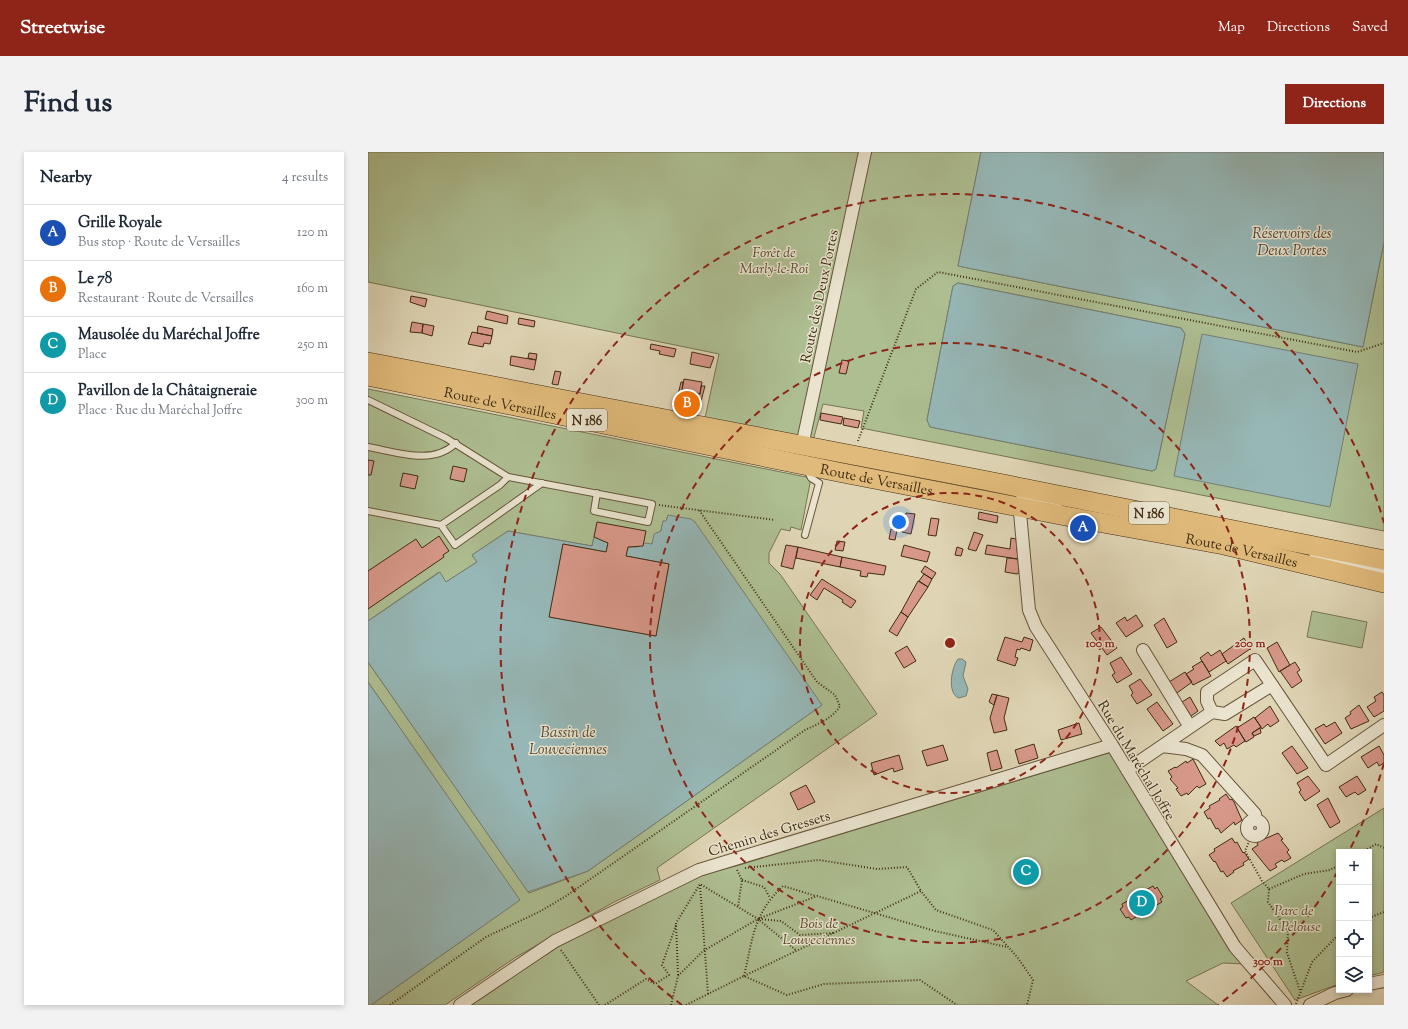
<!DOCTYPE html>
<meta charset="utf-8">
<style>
body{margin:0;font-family:"Sorts Mill Goudy",serif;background:#f2f2f3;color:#1f2937}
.controls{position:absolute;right:12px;bottom:12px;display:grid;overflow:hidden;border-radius:0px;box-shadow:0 2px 6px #0003}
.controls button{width:36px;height:36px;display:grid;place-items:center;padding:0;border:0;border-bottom:1px solid #e0e1e3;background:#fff;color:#1f2937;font:20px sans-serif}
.you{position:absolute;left:531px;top:370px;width:14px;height:14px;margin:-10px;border:3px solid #fff;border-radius:50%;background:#1a73e8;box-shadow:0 0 0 6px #1a73e833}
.badge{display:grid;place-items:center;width:26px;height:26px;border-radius:50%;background:#8f2418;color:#fff;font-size:13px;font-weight:700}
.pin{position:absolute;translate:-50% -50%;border:2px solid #fff;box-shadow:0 1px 4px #0006}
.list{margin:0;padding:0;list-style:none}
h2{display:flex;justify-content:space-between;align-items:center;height:52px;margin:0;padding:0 16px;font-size:17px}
h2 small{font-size:13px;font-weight:400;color:#747a83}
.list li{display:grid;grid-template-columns:26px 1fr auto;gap:12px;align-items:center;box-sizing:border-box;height:56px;padding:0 16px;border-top:1px solid #e0e1e3}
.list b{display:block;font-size:15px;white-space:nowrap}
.list p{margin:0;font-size:13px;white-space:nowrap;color:#747a83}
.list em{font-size:13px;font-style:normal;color:#747a83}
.icon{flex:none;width:22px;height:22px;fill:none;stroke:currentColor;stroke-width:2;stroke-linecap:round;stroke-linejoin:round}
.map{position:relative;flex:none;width:1016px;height:853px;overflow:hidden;border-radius:0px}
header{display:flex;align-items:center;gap:24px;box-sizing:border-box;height:56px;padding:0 20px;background:#8f2418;color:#fff}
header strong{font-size:19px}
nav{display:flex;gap:22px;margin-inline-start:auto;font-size:14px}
.intro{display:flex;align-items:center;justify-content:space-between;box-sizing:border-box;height:96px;padding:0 24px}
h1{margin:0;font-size:28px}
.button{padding:10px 18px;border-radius:0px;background:#8f2418;color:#fff;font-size:14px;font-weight:700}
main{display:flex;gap:24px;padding:0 24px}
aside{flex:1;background:#fff;border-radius:0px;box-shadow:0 2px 6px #0003}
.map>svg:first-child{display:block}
.green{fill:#adbe91;stroke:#777552;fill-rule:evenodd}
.water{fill:#96b7b6;stroke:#747f75}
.building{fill:#d79889;stroke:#412c13}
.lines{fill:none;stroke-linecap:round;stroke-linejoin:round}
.service-casing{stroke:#68563c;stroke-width:8}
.minor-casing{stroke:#68563c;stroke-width:14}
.secondary-casing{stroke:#412c13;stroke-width:18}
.primary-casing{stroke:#412c13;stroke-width:20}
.path{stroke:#412c13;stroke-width:2;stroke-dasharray:1 2;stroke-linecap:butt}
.service{stroke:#eae4cf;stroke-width:6}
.minor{stroke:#eae4cf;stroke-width:12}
.secondary{stroke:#eae4cf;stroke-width:17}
.primary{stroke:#e0ba7a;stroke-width:19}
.ring{fill:none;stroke:#8f2418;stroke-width:2;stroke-dasharray:7 5}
.labels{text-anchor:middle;stroke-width:3;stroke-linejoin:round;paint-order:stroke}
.shield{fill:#eae4cf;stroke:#74634b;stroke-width:1}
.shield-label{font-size:13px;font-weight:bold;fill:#412c13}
.park-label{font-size:14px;font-style:italic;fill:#57492c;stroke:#eae4cf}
.street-label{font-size:14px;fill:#412c13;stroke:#eae4cf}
.water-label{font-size:15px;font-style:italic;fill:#524834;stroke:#eae4cf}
.centre{fill:#8f2418;stroke:#eae4cf;stroke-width:2}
.ring-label{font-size:12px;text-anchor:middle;font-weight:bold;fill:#8f2418;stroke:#eae4cf;stroke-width:3;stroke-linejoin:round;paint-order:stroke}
</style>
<header>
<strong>Streetwise</strong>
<nav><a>Map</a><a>Directions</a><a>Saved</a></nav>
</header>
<div class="intro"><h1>Find us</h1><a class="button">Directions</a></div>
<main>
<aside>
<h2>Nearby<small>4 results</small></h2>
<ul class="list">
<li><span class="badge" style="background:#1a4fb4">A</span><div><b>Grille Royale</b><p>Bus stop · Route de Versailles</p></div><em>120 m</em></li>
<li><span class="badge" style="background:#e8710a">B</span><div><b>Le 78</b><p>Restaurant · Route de Versailles</p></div><em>160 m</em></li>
<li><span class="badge" style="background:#0f9aa8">C</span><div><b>Mausolée du Maréchal Joffre</b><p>Place</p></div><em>250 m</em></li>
<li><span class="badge" style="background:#0f9aa8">D</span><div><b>Pavillon de la Châtaigneraie</b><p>Place · Rue du Maréchal Joffre</p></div><em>300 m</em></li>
</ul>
</aside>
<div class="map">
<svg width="1016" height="853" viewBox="0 0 1016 853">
<rect width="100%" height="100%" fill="#dfd5b5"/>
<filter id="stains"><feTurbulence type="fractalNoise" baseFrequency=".005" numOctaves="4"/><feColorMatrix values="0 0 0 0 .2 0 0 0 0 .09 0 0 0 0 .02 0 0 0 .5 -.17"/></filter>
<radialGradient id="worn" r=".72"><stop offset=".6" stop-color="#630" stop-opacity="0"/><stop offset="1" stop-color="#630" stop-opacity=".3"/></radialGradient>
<path class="green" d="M 0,0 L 613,0 L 590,114 L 995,195 L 1016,90 L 1016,379 L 493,276 L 496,259 L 455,252 L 443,296 L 335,275 L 351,202 L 0,130 ZM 590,131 L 813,176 L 817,182 L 788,317 L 784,319 L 562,275 L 559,268 L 585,134 Z
M 0,237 L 443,326 L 433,378 L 423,375 L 422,379 L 413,377 L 401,401 L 401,411 L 412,422 L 509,562 L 289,716 L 292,728 L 246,750 L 148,805 L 77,853 L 3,853 L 151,748 L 0,530 L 0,510 L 161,741 L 220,719 L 454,553 L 300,363 L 298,370 L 295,369 L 293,379 L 289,382 L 284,392 L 270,395 L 264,394 L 259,404 L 301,412 L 288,484 L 181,465 L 195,392 L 238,400 L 236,389 L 226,385 L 224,394 L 140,379 L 104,403 L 109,410 L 78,430 L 71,420 L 0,469 Z
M 944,459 L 999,470 L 994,496 L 939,485 Z
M 744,600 L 876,812 L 855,811 L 818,829 L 850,853 L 102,853 L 190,795 L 333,722 L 368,714 Z
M 1016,656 L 1016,820 L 1001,824 L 1001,700 L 971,700 L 971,832 L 927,848 L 863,751 Z"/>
<path class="water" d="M 613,0 L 1016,0 L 1016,90 L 995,195 L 590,114 Z
M 590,131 L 813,176 L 817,182 L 788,317 L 784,319 L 562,275 L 559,268 L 585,134 Z
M 834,182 L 990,212 L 962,355 L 806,324 Z
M 300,363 L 323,367 L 327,370 L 454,553 L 220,719 L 160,740 L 0,510 L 0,469 L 72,420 L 78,430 L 109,410 L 104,403 L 140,379 L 224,394 L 226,385 L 240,391 L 238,400 L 195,392 L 182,465 L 288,484 L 301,412 L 258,404 L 260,395 L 270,395 L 276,391 L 284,392 L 286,382 L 293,379 L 295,369 L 298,369 Z
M 590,507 L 594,507 L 598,510 L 595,524 L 600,537 L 598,544 L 591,546 C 579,542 583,516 590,507 Z
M 0,530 L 152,748 L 3,853 L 0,853 Z"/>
<path class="building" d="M 43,144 L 59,147 L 57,155 L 42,150 Z
M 119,159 L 140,164 L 139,172 L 117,167 Z
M 151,166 L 167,169 L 166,175 L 150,172 Z
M 44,170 L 55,172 L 54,181 L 42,180 Z
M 55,172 L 66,174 L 64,184 L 54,181 Z
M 110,174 L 125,177 L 124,184 L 109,181 Z
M 104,180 L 124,184 L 122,192 L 116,191 L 115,195 L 100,192 Z
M 283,192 L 308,197 L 306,205 L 291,202 L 292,199 L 282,197 Z
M 324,200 L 346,205 L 342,216 L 322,212 Z
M 161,201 L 169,202 L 168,208 L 160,206 Z
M 143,204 L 168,208 L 166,218 L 142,213 Z
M 474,208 L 481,209 L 478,222 L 471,221 Z
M 187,219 L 193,220 L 190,233 L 184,232 Z
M 316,227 L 334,230 L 332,242 L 314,238 Z
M 313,230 L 315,230 L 314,238 L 332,242 L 333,234 L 337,234 L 330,261 L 307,256 Z
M 453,261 L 475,265 L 473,272 L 452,268 Z
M 476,266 L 492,269 L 490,276 L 475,273 Z
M 0,308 L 6,309 L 3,323 L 0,323 Z
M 85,314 L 99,317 L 96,330 L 82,327 Z
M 35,321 L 50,324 L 47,337 L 32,334 Z
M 611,360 L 630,364 L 629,371 L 610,367 Z
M 538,361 L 547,362 L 543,382 L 534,380 Z
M 563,366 L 571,367 L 568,384 L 560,383 Z
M 229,370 L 278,379 L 275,394 L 260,395 L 258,404 L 301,412 L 288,484 L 181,465 L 195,392 L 238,400 L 240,391 L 226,385 Z
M 523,377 L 529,378 L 527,388 L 521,387 Z
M 606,380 L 615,383 L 608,399 L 600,397 Z
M 71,384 L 81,399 L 75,403 L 76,405 L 0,457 L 0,419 L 48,387 L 54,396 Z
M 643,386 L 648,387 L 650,407 L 617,402 L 619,393 L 642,397 Z
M 469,389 L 477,390 L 475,399 L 467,398 Z
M 418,393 L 430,395 L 425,417 L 413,414 Z
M 536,393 L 562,400 L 559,410 L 533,404 Z
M 430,395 L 474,405 L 472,415 L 428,406 Z
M 589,395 L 595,397 L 593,404 L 587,403 Z
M 474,405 L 518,414 L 516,423 L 500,421 L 499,425 L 492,424 L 493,419 L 472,415 Z
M 639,406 L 650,407 L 651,421 L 649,422 L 637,420 Z
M 557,414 L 568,421 L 564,427 L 553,420 Z
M 556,422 L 564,427 L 560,435 L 551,429 Z
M 454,427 L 488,449 L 483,456 L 474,450 L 475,448 L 456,436 L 449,448 L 442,443 Z
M 550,429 L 560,435 L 540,465 L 533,460 Z
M 533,460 L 540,465 L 529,484 L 521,479 Z
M 768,463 L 775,474 L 758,485 L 748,471 L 757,465 L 759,469 Z
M 796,466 L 809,490 L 799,496 L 786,473 Z
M 733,475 L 749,496 L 739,503 L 723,481 Z
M 637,485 L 654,490 L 656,485 L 665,488 L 662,499 L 653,496 L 652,498 L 649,497 L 647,505 L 650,506 L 647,514 L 629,508 Z
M 876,486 L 882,497 L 860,512 L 854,502 Z
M 909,490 L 922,513 L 911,520 L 899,496 Z
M 539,494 L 548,509 L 536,516 L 527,501 Z
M 852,498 L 858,509 L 841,520 L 832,506 L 840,500 L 843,504 Z
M 753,505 L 764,522 L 749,531 L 744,523 L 747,521 L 742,511 Z
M 834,509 L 843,524 L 825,533 L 818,522 L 826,517 L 824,515 Z
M 927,510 L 932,518 L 929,520 L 934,529 L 924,536 L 912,519 Z
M 817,520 L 824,530 L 809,541 L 801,530 Z
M 772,527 L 784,543 L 769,552 L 763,543 L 765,541 L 761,534 Z
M 1014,540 L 1016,543 L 1016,559 L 1006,565 L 999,555 L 1008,549 L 1006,545 Z
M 624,542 L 629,543 L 626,553 L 621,550 Z
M 629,543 L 641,546 L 636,566 L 639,578 L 626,581 L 622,566 Z
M 822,545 L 830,559 L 823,564 L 814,550 Z
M 789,550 L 805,572 L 795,579 L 779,557 Z
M 991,553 L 1001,569 L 983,577 L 977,566 L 983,562 L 982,560 Z
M 902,554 L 911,569 L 902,575 L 900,572 L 894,577 L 887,566 Z
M 886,565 L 893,575 L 884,581 L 886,585 L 878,590 L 869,576 Z
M 967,570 L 974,581 L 957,592 L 947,577 L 956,572 L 958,575 Z
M 711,571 L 714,582 L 693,588 L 690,578 Z
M 868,574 L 877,589 L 868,595 L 866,593 L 859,597 L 856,591 L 852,594 L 847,589 Z
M 892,576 L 893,581 L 886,584 L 884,581 Z
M 666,592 L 670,606 L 651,612 L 647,598 Z
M 575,593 L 580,608 L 559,614 L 554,599 Z
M 924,594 L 940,616 L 929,622 L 914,601 Z
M 1011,594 L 1016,603 L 1016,611 L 1011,614 L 1009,610 L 1000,616 L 993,605 Z
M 629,598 L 634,616 L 623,619 L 619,601 Z
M 531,603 L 535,617 L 526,620 L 525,616 L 506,623 L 503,611 Z
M 825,607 L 838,632 L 831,636 L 829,634 L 820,643 L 819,641 L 813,644 L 808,637 L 810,636 L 802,627 L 804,625 L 800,619 L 807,615 L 808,616 L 818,609 L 819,611 Z
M 940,624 L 952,639 L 937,649 L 931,640 L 933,638 L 929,631 Z
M 989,624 L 998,638 L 990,643 L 987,640 L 978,645 L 971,635 Z
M 438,633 L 447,650 L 430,658 L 422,641 Z
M 858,642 L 862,648 L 864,647 L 866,650 L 874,668 L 867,673 L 866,670 L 853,681 L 850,676 L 848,677 L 842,666 L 840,667 L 836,660 L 842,656 L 841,654 L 852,648 L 851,647 Z
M 960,646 L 972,670 L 962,676 L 949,653 Z
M 910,681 L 915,687 L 913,688 L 921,698 L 919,700 L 923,706 L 916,710 L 914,708 L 907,712 L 909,715 L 902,719 L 884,697 L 890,693 L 889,691 L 892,689 Z
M 864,686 L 867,691 L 869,690 L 875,701 L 876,700 L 881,707 L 875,711 L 876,713 L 865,719 L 866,720 L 859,725 L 855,719 L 853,720 L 847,709 L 846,710 L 841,703 L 847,699 L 846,697 Z
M 785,734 L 787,737 L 789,735 L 795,745 L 792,747 L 794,750 L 783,756 L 782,760 L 780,763 L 774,761 L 763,768 L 761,765 L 758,766 L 752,757 L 755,755 L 754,752 L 765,746 L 765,741 L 768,738 L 774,740 Z"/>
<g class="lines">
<defs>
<path id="service" d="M 0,248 L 78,286 L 140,325 L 284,352 L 280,370 L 226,359 L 229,341
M 0,295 C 28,300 65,314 88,291
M 439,318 L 443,326 L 451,331
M 0,359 L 73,373 L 132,333 L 140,325
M 73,373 L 87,393 L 174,331
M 437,383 L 451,331"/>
<path id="minor" d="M 434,294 L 497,0
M 689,350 L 654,348 L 651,350 L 661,458 L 668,475 L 744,593 L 867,795 L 917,853
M 775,498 L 822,575
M 904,533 L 958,613 L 1016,573
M 794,594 L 818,597 L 834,603 L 887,662 L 888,668
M 759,618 L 844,560 L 857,562 L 904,533 L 887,508 L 839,540 L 839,549 L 844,560
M879 676a8 8 0 1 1 16 0a8 8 0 1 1-16 0Z
M 1001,832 L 1016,829
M 92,853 L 187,789 L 331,718 L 744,593
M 942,853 L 967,841 L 979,838"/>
<path id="secondary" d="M 949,407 L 1016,419"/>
<g id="primary">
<path d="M 0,210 L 615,328 L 1016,408"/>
<path id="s1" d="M 0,224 L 475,321 L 713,367 L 856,393 L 1016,431"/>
</g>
</defs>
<use href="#service" class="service-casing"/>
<use href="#minor" class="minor-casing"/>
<use href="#secondary" class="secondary-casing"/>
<use href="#primary" class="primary-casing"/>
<path class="path" d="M 490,289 L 548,137 L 570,120 L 989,200 L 1016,191
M 291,353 L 407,368
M 884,683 L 877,699 L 894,729 L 901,737 L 900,750 L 920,779 L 919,801 L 932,839
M 994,700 L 1008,692 L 1016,696
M 377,716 L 451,708 L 509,717 L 539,715 L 553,739
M 369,718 L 374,728 L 370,755
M 374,728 L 396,735 L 402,746
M 332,733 L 340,842
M 901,737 L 936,722 L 962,718 L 971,713
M 1001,766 L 1016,760
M 391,767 L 413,769 L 432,783 L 466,781
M 193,798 L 231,853
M 310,823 L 308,771 L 332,732 L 390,767 L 429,799
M 376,824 L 553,739 L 568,758 L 625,778 L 650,806 L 665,828 L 659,853
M 376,824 C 385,786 385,762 415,734 L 448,744
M 928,852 L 944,810 L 971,782
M 22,853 L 118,785 L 173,759 L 198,744 L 437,578 C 450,572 465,566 472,554 L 467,543 L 449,530 L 331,358
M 237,853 L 278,827 L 287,832 L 301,823 L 294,813 L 308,773
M 303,853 L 310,824 L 335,799 L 390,767 L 449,744 L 567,779 L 639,795
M 318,853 L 376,824 L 419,843 L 456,832 L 552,828 L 589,853"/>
<use href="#service" class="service"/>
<use href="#minor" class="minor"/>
<use href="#secondary" class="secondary"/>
<use href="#primary" class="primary"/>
</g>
<g class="ring">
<circle cx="582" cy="491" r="150"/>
<circle cx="582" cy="491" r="300"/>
<path d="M1016 611A450 450 0 0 1 981 699M970 719A450 450 0 0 1 850 853M314 853A450 450 0 1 1 1016 371"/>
</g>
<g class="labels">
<g class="shield">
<rect x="199" y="257" width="40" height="22" rx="3"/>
<rect x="761" y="350" width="40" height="22" rx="3"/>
</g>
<g class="shield-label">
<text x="219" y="273">N 186</text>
<text x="781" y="366">N 186</text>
</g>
<g class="park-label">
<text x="406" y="105">Forêt de<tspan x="406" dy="16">Marly-le-Roi</tspan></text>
<text x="926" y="763">Parc de<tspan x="926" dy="16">la Pelouse</tspan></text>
<text x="451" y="776">Bois de<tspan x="451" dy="16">Louveciennes</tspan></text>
</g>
<g class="street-label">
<text transform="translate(451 144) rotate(-78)" y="5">Route des Deux Portes</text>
<text dy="5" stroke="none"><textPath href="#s1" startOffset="135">Route de Versailles</textPath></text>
<text dy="5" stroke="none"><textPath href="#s1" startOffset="519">Route de Versailles</textPath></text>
<text dy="5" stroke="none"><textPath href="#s1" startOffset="891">Route de Versailles</textPath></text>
<text transform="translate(769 608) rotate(59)" y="5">Rue du Maréchal Joffre</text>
<text transform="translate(401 681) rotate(-17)" y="5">Chemin des Gressets</text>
</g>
<g class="water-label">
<text x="924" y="86">Réservoirs des<tspan x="924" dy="17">Deux Portes</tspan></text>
<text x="200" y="585">Bassin de<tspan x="200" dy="17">Louveciennes</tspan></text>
</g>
</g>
<circle cx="582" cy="491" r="6" class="centre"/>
<g class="ring-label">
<text x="732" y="495">100 m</text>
<text x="882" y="495">200 m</text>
<text x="900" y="813">300 m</text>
</g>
<rect width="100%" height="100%" filter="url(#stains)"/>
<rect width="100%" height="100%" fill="url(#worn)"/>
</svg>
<div class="controls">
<button>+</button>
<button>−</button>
<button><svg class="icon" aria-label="locate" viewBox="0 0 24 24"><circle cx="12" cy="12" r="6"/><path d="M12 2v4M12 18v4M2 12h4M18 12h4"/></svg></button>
<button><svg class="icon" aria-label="layers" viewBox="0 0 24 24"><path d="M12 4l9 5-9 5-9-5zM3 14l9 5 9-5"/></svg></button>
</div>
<div class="you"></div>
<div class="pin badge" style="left:715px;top:376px;background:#1a4fb4">A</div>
<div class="pin badge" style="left:319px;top:252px;background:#e8710a">B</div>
<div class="pin badge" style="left:658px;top:720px;background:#0f9aa8">C</div>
<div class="pin badge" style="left:774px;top:751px;background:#0f9aa8">D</div>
</div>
</main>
